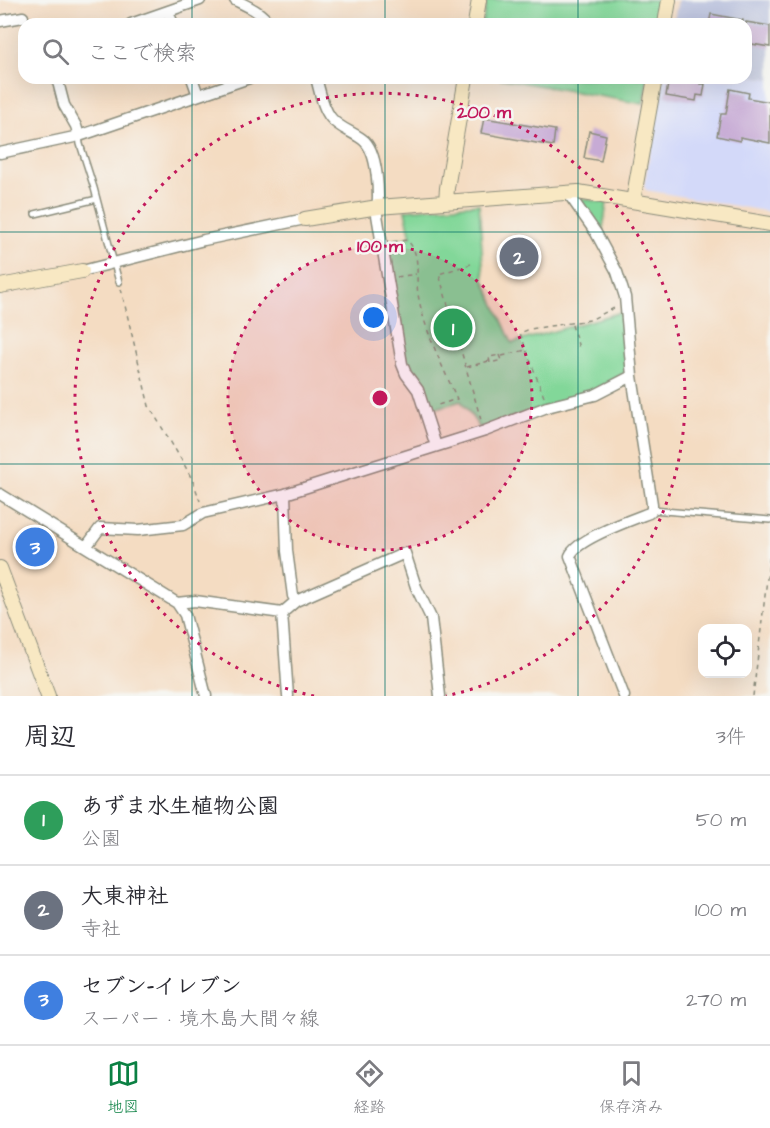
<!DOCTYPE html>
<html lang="ja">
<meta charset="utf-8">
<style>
body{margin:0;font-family:"Architects Daughter","Klee One",sans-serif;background:#f2f2f3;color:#2b2b33}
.controls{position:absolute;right:18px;bottom:18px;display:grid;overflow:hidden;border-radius:12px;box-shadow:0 6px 24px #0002}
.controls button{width:54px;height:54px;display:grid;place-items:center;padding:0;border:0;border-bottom:2px solid #e1e1e2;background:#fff;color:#2b2b33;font:30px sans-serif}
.you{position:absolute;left:374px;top:318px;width:21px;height:21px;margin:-15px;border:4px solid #fff;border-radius:50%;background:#1a73e8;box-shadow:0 0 0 9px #1a73e833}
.badge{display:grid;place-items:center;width:39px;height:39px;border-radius:50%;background:#0b8043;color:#fff;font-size:20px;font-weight:700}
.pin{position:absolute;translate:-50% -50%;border:3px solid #fff;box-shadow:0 2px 6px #0006}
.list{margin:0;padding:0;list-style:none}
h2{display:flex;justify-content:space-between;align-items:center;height:78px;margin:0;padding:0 24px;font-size:26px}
h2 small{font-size:20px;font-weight:400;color:#7c7c81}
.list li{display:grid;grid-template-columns:39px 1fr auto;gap:18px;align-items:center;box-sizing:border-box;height:90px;padding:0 24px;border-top:2px solid #e1e1e2}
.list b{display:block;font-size:22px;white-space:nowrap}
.list p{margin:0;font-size:20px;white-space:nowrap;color:#7c7c81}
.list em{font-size:20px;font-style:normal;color:#7c7c81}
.icon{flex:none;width:33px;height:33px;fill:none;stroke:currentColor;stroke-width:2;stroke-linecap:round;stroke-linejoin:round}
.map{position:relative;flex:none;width:770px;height:696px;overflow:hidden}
.search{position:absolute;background:#fff;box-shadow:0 6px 24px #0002;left:18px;right:18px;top:18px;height:66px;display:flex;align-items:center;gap:15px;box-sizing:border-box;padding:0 21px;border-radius:18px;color:#7c7c81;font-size:22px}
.sheet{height:348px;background:#fff}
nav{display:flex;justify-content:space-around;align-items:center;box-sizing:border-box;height:84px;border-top:2px solid #e1e1e2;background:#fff;font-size:16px;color:#7c7c81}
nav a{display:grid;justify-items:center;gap:3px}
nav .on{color:#0b8043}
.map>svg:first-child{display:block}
.built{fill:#d3d9f9}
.industrial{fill:#bcc3de}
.green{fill:#82d799;stroke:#508a66;stroke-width:1.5}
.building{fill:#c7abd5}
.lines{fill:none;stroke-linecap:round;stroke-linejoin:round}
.lane-casing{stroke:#8a8c7b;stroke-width:8}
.street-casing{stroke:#8a8c7b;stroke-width:13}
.secondary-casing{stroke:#8a8c7b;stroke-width:16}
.path{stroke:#8a8c7b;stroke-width:1.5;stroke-dasharray:4.5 4.5;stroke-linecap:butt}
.lane{stroke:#fff;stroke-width:5}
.street{stroke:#fff;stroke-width:10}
.secondary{stroke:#f8e8c3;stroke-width:14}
.grid{fill:none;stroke:#0f766e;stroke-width:1.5;stroke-opacity:0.55}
.ring{fill:none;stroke:#c2185b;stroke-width:3;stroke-dasharray:3 6}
.centre{fill:#c2185b;stroke:#f6f6f2;stroke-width:3}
.ring-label{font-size:18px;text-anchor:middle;font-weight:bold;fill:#c2185b;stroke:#f6f6f2;stroke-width:5;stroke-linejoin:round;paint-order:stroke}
</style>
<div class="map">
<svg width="770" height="696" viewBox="0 0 770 696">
<rect width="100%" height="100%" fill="#f6f6f2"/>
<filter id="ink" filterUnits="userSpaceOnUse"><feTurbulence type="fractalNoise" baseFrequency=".0167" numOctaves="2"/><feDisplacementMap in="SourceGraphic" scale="12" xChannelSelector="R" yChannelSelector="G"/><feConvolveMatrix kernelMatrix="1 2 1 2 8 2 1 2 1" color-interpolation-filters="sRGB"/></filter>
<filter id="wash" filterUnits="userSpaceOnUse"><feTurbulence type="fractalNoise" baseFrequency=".008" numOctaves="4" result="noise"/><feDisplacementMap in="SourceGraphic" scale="24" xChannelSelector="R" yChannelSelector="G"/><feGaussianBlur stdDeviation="1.35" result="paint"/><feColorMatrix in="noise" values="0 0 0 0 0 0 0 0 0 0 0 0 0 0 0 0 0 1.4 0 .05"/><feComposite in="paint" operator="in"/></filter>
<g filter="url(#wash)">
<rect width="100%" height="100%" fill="#f4dcc2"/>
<path class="built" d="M 746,75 L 770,79 L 770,212 L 646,190 L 644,186 L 663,78 L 746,78 Z"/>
<path class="industrial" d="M 678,0 L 770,0 L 770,79 L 746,75 L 746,24 L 673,24 Z"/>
<path class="green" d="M 487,0 L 661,0 L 657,24 L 482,24 Z
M 498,78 L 648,78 L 643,104 Z
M 579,198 L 607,203 L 602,234 L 576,200 Z
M 479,204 L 484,280 L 512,343 L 622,312 L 626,372 L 592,392 L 480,428 L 461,401 L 430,410 L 424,390 L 406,363 L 386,241 L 411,237 L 405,210 Z"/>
<g id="blocks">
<path class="building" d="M 711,14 L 743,20 L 743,24 L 709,24 Z
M 746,22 L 770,26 L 770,47 L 746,43 Z
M 669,78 L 701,78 L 700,84 L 705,84 L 703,96 L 697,95 L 696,101 L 666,96 Z
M 730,89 L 749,93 L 748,98 L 770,102 L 770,143 L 740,137 L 740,141 L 717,136 L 721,114 L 726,114 Z
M 484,118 L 555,130 L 553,146 L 481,133 Z
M 589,131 L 606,135 L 601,161 L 584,158 Z"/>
</g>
</g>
<g filter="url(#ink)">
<use href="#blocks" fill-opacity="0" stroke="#8a8c7b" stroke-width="1.5"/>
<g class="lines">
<defs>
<path id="lane" d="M 79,136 L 80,144 L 94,188 L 119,282
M 35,214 L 97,199
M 652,510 L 770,520"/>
<path id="street" d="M 235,0 C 247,6 262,12 269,24
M 168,12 L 173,24
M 0,21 L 23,17
M 131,24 L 200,0
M 57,78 L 64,105 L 76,126 L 79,136
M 192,78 L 198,95
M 316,78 C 320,91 322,107 331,118 C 339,128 351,131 362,139 C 379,151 379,196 377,215 L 402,364 L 406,374 L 418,390 L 436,446
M 0,153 L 79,136 L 249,78
M 568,193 L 596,233 L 617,272 L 625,297 L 632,376 L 652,504 L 652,510 L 649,513 C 631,520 576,539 570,556 L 624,696
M 82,271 L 204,240 L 305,219
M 0,494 L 177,603 L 185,615 L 206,696
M 285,494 L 287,551 L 293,596 L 296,601
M 86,547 L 100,528 L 138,530 L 183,525 L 203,513 L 285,494 L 485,431 L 547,407 L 595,395 L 632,376
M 177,603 L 195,601 L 282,613 L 296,601 L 405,553 L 416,587 L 431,618 L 440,696
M 282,613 L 288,696"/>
<path id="secondary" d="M 475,24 L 479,0
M 665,24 L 669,0
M 446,201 L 447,188 L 466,78
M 633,201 L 655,78
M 305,219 L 378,207 L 578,192 L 770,224
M 0,286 L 82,271
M 0,568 L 48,696"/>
</defs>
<use href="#lane" class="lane-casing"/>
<use href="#street" class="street-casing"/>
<use href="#secondary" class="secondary-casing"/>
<path class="path" d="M 393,242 L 407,240 C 422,255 415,275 418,294 C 424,330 442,365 457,399 L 435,406
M 471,264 L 439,274 L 481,420
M 397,277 L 416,274
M 121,289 L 149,406 L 184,464 L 193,481 L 200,501
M 572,325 L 579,348
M 500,355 L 502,360 L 490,363 L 489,357 Z
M 502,356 L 526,350
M 467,367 L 489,361
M 544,397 L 520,333 L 530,329 L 590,320 L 616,307
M 753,696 L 770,554"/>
<use href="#lane" class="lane"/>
<use href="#street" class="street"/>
<use href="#secondary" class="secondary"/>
</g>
</g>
<path class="grid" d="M 192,0 L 192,24M 385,0 L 385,24M 578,0 L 578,24M 192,78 L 192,696M 385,78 L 385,696M 578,78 L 578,696M 0,232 L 770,232M 0,464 L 770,464"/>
<circle cx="380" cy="398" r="152" fill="#c2185b" fill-opacity=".12"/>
<g class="ring">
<circle cx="380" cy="398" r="152"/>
<path d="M314 696A305 305 0 1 1 446 696"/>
</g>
<circle cx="380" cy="398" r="9" class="centre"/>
<g class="ring-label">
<text x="484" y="118">200 m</text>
<text x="380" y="252">100 m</text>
</g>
</svg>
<div class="controls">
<button><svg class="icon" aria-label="locate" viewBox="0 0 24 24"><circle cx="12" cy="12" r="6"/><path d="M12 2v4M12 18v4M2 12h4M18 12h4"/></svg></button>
</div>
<div class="you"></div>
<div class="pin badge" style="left:453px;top:328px;background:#2e9e5b">1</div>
<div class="pin badge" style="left:519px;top:257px;background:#6b7280">2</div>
<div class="pin badge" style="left:35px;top:547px;background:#3f7fe0">3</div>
<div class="search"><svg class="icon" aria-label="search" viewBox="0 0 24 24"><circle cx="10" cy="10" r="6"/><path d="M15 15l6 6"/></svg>ここで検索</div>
</div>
<section class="sheet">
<h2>周辺<small>3件</small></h2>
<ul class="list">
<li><span class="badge" style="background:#2e9e5b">1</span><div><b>あずま水生植物公園</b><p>公園</p></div><em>50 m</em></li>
<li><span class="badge" style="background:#6b7280">2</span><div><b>大東神社</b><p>寺社</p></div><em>100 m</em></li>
<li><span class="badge" style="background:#3f7fe0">3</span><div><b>セブン-イレブン</b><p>スーパー · 境木島大間々線</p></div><em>270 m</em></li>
</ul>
</section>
<nav>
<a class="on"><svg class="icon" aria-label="map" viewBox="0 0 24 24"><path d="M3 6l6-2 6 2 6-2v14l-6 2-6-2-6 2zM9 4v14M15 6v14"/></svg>地図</a>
<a><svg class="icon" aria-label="directions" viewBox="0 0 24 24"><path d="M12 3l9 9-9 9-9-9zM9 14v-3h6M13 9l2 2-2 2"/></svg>経路</a>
<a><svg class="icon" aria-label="saved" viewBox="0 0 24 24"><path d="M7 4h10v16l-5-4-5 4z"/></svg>保存済み</a>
</nav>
